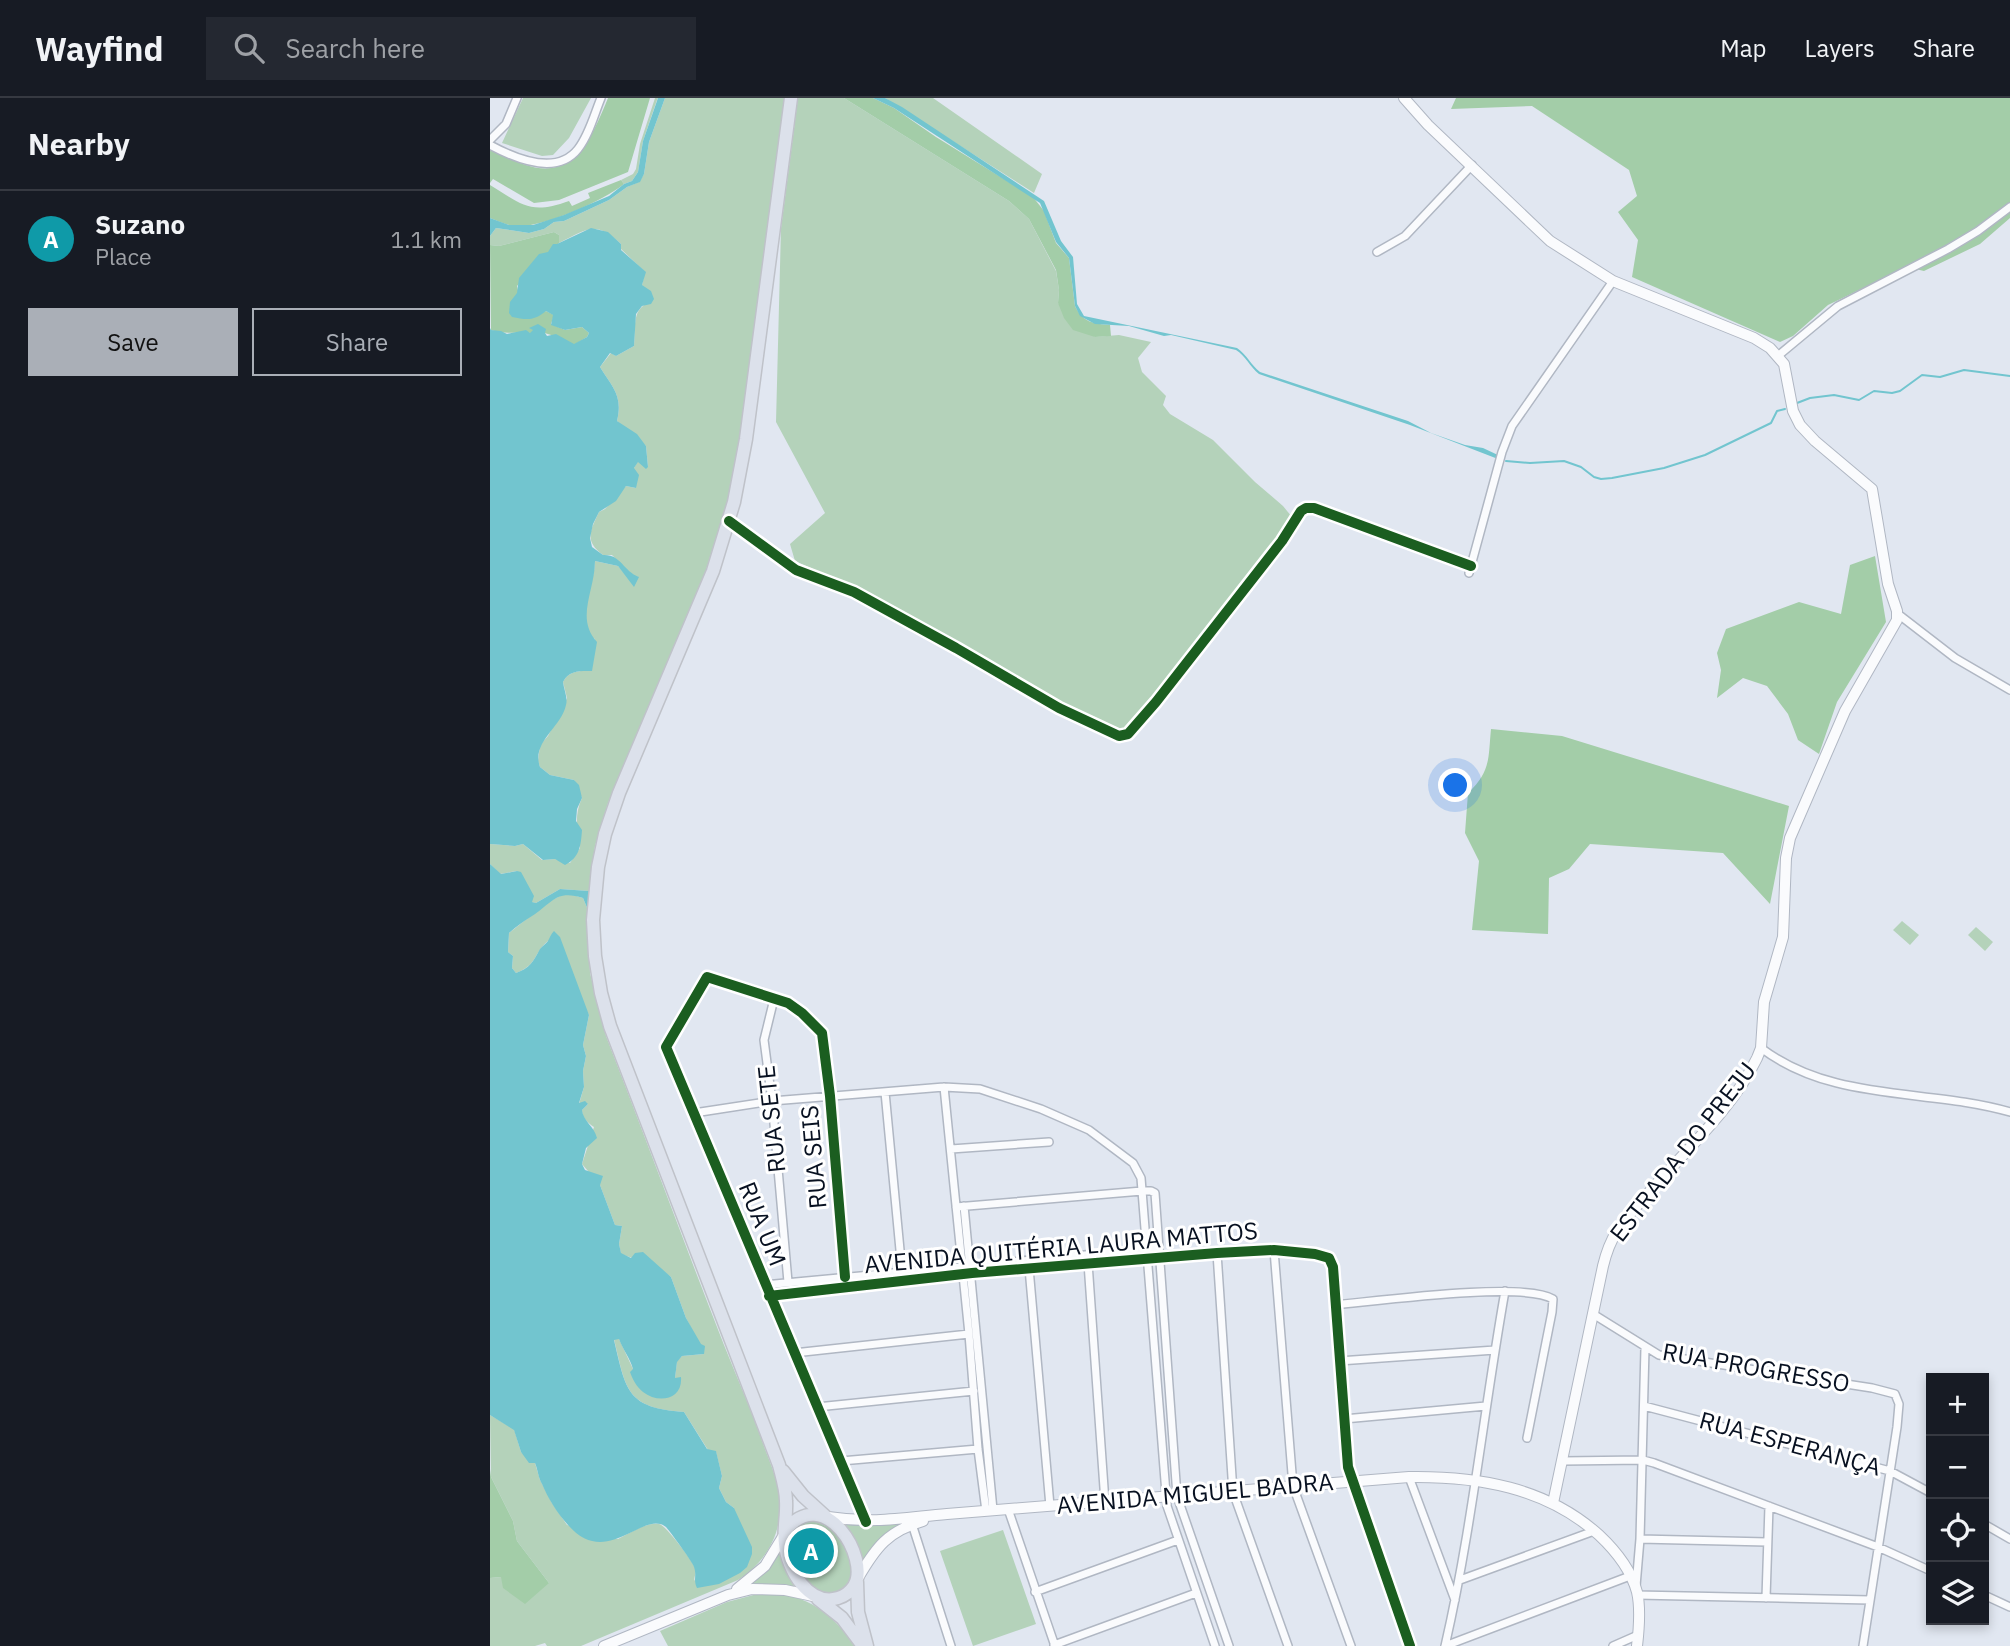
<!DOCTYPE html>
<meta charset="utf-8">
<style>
body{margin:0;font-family:"IBM Plex Sans",sans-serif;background:#242831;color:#f1f3f6}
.controls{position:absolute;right:21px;bottom:21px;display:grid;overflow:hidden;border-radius:0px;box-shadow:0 4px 10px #0003}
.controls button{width:63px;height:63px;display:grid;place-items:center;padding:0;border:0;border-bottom:2px solid #363941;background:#171b24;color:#f1f3f6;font:35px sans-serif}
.you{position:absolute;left:966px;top:688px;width:24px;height:24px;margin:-18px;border:5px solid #fff;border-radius:50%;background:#1a73e8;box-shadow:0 0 0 10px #1a73e833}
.badge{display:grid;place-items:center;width:46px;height:46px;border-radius:50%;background:#aaafb7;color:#fff;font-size:23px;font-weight:700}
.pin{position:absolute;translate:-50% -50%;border:4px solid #fff;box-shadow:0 2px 7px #0006}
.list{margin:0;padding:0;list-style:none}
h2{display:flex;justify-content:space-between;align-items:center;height:91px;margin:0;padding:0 28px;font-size:30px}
h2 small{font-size:23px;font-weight:400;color:#9ea1a6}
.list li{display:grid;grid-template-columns:46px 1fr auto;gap:21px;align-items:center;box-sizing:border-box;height:98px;padding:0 28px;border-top:2px solid #363941}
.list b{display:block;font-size:26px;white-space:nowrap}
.list p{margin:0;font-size:23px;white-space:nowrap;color:#9ea1a6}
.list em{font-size:23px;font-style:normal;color:#9ea1a6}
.actions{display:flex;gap:14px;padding:21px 28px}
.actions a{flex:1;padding:16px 0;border:2px solid #aaafb7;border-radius:0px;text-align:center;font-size:24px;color:#aaafb7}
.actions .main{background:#aaafb7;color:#111}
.icon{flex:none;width:38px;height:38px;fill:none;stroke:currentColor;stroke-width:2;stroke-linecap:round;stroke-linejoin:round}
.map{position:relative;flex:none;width:1520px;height:1548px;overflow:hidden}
header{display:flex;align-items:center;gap:42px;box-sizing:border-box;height:98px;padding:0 35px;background:#171b24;border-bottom:2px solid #363941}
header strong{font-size:33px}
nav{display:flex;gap:38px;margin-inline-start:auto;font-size:24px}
.search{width:490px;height:63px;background:#242831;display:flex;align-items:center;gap:18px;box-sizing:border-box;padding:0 24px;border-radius:0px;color:#9ea1a6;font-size:26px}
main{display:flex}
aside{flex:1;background:#171b24}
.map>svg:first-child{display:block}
.green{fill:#b4d2ba}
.forest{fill:#a3cda8}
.water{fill:#72c5cf}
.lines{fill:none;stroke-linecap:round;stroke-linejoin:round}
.stream{stroke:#72c5cf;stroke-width:2}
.street-casing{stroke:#b0b7c3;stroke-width:10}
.secondary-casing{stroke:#b0b7c3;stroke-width:12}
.highway-casing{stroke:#bfc2c9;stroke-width:15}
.street{stroke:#fafbfd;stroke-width:7}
.secondary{stroke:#fafbfd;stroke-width:10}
.highway{stroke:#dce1eb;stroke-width:12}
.cycleway-casing{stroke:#fff;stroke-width:15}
.cycleway{stroke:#1b5e20;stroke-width:10}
.labels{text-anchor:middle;stroke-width:6;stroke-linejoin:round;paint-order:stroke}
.street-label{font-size:24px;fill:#081121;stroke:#fff}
</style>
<header>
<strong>Wayfind</strong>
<div class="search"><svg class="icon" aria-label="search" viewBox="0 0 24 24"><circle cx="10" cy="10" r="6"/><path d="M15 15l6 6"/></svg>Search here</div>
<nav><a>Map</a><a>Layers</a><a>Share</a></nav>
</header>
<main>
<aside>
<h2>Nearby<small></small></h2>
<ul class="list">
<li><span class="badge" style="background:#0f9aa8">A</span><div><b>Suzano</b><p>Place</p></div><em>1.1 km</em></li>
</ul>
<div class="actions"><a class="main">Save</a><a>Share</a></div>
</aside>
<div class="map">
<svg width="1520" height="1548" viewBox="0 0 1520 1548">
<rect width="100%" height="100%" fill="#e1e7f1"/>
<path class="green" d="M 33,0 L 101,0 L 79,40 L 63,57 L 52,58 L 12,45 Z
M 165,0 L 168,0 L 167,2 L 153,43 L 148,74 L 142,83 L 134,86 L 131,82 L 143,76 L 146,71 L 150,46 Z
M 175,0 L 295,0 L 249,344 L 238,401 L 216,472 L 118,705 L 105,748 L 99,793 L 70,791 L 46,805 L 41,804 L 27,773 L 10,776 L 0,766 L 0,746 L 25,748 L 33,746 L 52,762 L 65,761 L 80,765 L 90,750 C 87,732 84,717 92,700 L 84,682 L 60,677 L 50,669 L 48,663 L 50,647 L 58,638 L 77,600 L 73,584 C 77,576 83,574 91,573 L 105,541 L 100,539 C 99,533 96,527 95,522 C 92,502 105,483 105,463 L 128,468 L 141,483 L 148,479 L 142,477 L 122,457 L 113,457 C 94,443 100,433 109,414 L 115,411 L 136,388 L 146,390 L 144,370 L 148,363 L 158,369 L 156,348 L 127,323 C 133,298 123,290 110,269 L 121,255 L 126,258 L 144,248 C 146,232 141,212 158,205 L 152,187 L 155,174 L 131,151 L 131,146 C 105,122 98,131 69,145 L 69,137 L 64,134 L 9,148 L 0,147 L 0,138 L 6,130 L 39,135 L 54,131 L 64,124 L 74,123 L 119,102 L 137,89 L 149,84 L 154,76 L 159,44 Z
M 308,0 L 354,0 L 519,103 L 539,121 L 566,173 L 569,192 L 568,205 L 605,239 L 629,237 L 661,244 L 648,260 L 652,274 L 676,298 L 673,307 L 680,316 L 723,342 L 765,384 L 793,408 L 802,419 L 644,626 C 631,635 617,629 604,623 C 505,568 409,507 305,463 L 300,446 L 335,415 L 286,324 L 291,130 Z
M 395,0 L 443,0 L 552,76 L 544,95 Z
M 72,797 L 83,797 L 93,800 L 98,812 L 100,875 L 116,938 C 156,1041 194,1145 234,1247 C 248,1282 263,1316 275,1351 C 281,1367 289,1385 290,1402 C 292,1436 276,1464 248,1482 L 91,1548 L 57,1548 L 55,1545 L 45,1548 L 0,1548 L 0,1480 L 11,1479 L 59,1485 L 27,1443 L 23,1423 L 1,1379 L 0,1317 L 24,1331 L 31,1354 L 45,1365 L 50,1382 L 62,1405 L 77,1427 L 128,1441 C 140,1435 156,1424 169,1426 C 176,1427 205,1466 206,1472 C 206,1473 204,1482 204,1483 L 244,1410 L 236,1404 L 229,1390 L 232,1378 L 226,1354 L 218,1352 L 194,1314 C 136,1310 136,1292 124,1241 L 129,1241 L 143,1271 L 185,1280 L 187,1263 L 192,1258 L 214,1256 L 196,1220 L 181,1179 L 168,1169 L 131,1156 L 129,1146 L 132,1128 L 125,1127 L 110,1087 L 92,1066 L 104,1029 C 98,1025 92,1020 92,1012 L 98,1006 L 89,1006 L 94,989 L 93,973 L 96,958 L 93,947 L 99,917 L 58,843 C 43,855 48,867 26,875 L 22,870 L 23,858 L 18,854 L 19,835 L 58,804 Z
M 1412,823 L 1429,837 L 1420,847 L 1403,832 Z
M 1486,829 L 1503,844 L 1495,853 L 1478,837 Z
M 317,1421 C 338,1427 348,1432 358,1453 C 366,1471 363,1498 337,1496 C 316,1494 294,1455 302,1435 C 304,1429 312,1425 317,1421 Z
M 418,1423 L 372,1467 L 351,1425 L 377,1428 Z
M 513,1432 L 546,1526 L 483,1548 L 450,1453 Z
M 290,1450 L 311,1492 L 260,1488 L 260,1486 Z
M 275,1494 C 319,1497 340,1514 366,1548 L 178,1548 L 170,1533 L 237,1504 Z"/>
<path class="forest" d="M 118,0 L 160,0 L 138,74 L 69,102 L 44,105 L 3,81 L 0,85 L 0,52 C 12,57 23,63 36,67 C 85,84 103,36 118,0 Z
M 354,0 L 383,0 L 404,10 L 446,39 L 543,99 L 554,113 L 566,145 L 579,160 L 585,208 C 592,224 604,226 620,227 L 621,238 L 605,239 L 583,232 L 574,220 L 568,205 L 569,192 L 566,172 L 539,121 L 519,103 Z
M 966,0 L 1520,0 L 1520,120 L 1490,146 L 1434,173 L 1417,169 L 1338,207 L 1303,238 L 1290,244 L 1142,179 L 1148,142 L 1128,114 L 1147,98 L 1139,72 L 1042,8 L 961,11 Z
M 131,82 L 134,86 C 113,103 53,130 26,128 C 17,128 9,123 0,120 L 0,87 C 33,107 40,117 79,103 L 82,108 L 100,100 L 98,95 Z
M 64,134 L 69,137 L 69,145 L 27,188 L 35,221 L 56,213 L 64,217 L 61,226 L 75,232 L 92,229 L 99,235 L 97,239 L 84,247 C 70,239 59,236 44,232 L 41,235 C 26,233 15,237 1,232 L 0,147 L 9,148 Z
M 1385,458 L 1396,524 L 1347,604 L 1329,656 L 1308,642 L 1298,616 L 1277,588 L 1253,580 L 1227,600 L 1231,572 L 1227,555 L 1236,531 L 1309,504 L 1351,516 L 1360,467 Z
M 1001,631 L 1072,638 L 1299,708 L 1280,806 L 1233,755 L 1100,746 L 1079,771 L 1059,780 L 1058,836 L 982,832 L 989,763 L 975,735 L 978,695 C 1001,673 998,661 1001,631 Z
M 0,1371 L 1,1379 L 23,1423 L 27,1443 L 59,1485 L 35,1506 L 13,1490 L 11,1479 L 0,1480 Z"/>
<path class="water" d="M 168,0 L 175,0 L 159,44 L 154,76 L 150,84 L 137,89 L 119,102 L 74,123 L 64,124 L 54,131 L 39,135 L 6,130 L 0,138 L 0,120 L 19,127 L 43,127 L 74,117 L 119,98 L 134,86 L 142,83 L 148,74 L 153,43 Z
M 383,0 L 395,0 L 412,9 L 554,103 L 571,143 L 583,159 L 587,206 L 594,218 L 747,250 C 757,257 761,267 770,274 L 918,323 L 941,335 L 975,347 L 993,350 L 1010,358 L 1008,361 L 920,327 L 769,276 C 760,269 755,257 746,252 L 681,237 L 674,238 L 639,228 L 605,226 L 590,218 L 585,208 L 579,160 L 566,144 L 550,105 L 404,10 Z
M 101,130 L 118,134 L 131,146 L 131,152 L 156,174 L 152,187 L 161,193 L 164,201 L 161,206 L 152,208 L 146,216 L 144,248 L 126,258 L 120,255 L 110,269 C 123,290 133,298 127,323 L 147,336 L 156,348 L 158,369 L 156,371 L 148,364 L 144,370 L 149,377 L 146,390 L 136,388 L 126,403 L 109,414 L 103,426 L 100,440 L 102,449 L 113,457 C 131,456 133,473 149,479 L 144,489 L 128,468 L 105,463 C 105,493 85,520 107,544 L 102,573 C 90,573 79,572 73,584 C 74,592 78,600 76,607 C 71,630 41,644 50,669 L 60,677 L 84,682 L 89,687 L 92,700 L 87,711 L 86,723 L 92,732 C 91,746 90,760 75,767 L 65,761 L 53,762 L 33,746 L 25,748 L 0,746 L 0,230 L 1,232 L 11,233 L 17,236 L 36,232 L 40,235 L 43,232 L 39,230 L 48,226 L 56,231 L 55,235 L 57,238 L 66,236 L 84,246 L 97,239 L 99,235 L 92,229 L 75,232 L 61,227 L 63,217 L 56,213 C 44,223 37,222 22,219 L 19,215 L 20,204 L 27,195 L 29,180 L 49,156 L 58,154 L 63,146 L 67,146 Z
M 0,766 L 11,776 L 27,773 L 31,774 L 44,798 L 42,804 L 46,805 L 70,791 L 99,793 L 98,812 L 93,800 C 66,791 62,805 42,818 C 34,823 27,828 19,835 L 18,854 L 23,858 L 22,870 L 26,875 C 40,870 43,864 50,851 C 52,848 56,846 58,843 C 60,839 61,836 64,833 L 70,839 L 99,917 L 93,947 L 96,958 L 93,973 L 94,989 L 89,1005 L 95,1003 L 98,1006 L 92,1012 C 93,1023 104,1028 107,1040 L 96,1050 L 92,1066 L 95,1072 L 113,1078 L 110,1087 L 125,1127 L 132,1128 L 129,1146 L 131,1155 L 141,1160 L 145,1155 L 153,1154 L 181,1179 L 196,1220 L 211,1246 L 215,1248 L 214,1256 L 192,1258 L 187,1264 L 185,1280 L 191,1279 C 193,1302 168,1306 153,1294 C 146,1288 143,1282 140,1274 L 143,1271 C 140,1260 133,1252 129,1241 L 124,1242 C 136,1293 137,1310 194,1314 L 217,1351 L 226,1353 L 232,1378 L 229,1390 L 236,1404 L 244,1410 L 262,1449 L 262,1456 L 257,1469 L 250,1475 L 229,1486 L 207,1490 C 203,1482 207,1477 204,1469 C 204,1466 179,1432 176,1429 C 153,1411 117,1472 78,1427 C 67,1415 58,1400 52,1386 C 48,1379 48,1372 45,1365 L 39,1365 L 31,1354 L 24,1332 L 0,1317 Z"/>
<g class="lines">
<path class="stream" d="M 1307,305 L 1320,300 L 1344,297 L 1369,302 L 1384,293 L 1402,295 L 1410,293 L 1432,277 L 1450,279 L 1474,272 L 1520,278
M 1016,363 L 1040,365 L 1074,363 L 1091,369 L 1104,379 L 1111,381 L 1122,380 L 1174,370 L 1215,357 L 1281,325 L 1287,313 L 1295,311"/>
<defs>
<path id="street" d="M 0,42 L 16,26 L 27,0
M 0,47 C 24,60 66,79 88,51 C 99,37 104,17 111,0
M 887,154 L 915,138 L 982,67
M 1289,257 L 1348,208 L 1458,151 L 1488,133 L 1520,109
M 239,423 L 306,472 L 364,494 L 466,550 L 569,610 L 629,638 L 638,636 L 666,604 L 792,443 L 811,413 L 816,410 L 824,410 L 981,468
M 979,475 L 1012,354 L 1022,328 L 1123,183
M 1408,516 L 1465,560 L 1520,592
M 284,901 L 274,942 L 282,1003 L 298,1184
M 1271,950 C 1344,1005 1437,990 1520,1014
M 454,989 L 479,1236 L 488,1351 L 496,1413
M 395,994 L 412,1173
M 204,1015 L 282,1003 L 454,989 L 490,991 L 551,1011 L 599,1032 L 643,1065 L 651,1080 L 677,1408 L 725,1548
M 461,1051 L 559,1044
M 474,1108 L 503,1412
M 466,1109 L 652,1093 L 661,1093 L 665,1095 L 687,1398 L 739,1548
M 784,1152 L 803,1388 L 861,1548
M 727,1155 L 743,1394 L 798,1548
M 598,1165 L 615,1404
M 539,1170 L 560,1408
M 355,1179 L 340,998 L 332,935 L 312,915 L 298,905 L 217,879 L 176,949 L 376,1423
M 274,1187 L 669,1150
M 279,1198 L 482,1175 L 727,1155 L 784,1152 L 825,1156 L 839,1160 L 843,1169 L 858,1369 L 920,1548
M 845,1207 C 888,1203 1032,1183 1063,1201 L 1062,1214 L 1037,1340
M 1103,1216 L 1169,1257 L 1382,1290 L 1405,1296 L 1409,1306 L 1407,1329 L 1373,1548
M 304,1255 L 479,1236
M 849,1263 L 1005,1252
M 1154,1308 L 1400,1373 L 1441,1395
M 327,1309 L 484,1293
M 854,1321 L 996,1308
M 351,1363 L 488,1351
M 1073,1363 L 1153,1362 L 1164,1365 L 1388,1449 L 1441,1473
M 919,1379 L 965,1502
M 518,1411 L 565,1548
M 422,1426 L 461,1548
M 1494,1426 L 1520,1441
M 1150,1441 L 1277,1444
M 970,1482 L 1104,1433
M 1146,1488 L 1150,1441 L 1155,1250
M 545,1494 L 688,1442
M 1147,1497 L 1380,1502
M 1494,1497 L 1520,1509
M 1276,1500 L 1279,1408
M 564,1547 L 706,1495
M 955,1548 C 982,1431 994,1311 1015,1193
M 955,1548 L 1140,1478
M 1123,1548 L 1148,1537"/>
<path id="secondary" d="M 914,0 L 938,27 L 1060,143 L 1123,183 L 1264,240 L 1280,250 L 1294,266 L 1303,313 L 1310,327 L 1325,343 L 1382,391 L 1398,486 L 1407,513 L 1407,522 L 1355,613 L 1300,740 L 1296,760 L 1293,839 L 1274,904 L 1271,950 L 1267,960 C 1243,1010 1198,1050 1162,1091 C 1138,1119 1122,1130 1113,1168 L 1063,1405
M 338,1419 C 384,1426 412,1420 457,1416 L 919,1379 C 987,1378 1056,1389 1109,1437 C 1125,1452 1141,1472 1147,1494 C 1151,1511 1149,1531 1147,1548
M 368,1480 C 386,1449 398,1433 433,1423
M 247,1491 L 275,1468 L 294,1437
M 114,1548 L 238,1497 L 262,1491 L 295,1492 L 323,1498"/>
<path id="highway" d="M 293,1373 L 313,1398 L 335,1418
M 295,1433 C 334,1383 381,1461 364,1488 C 360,1494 355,1498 348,1500 C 319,1509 297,1471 295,1446 C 293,1432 297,1418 296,1403 C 296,1391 292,1379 289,1367 L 120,928 L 111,895 L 105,858 L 103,822 L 108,769 L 115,736 L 129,695 L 223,473 L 244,404 L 256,341 L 301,0
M 367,1484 L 368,1514 L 377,1548
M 328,1501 L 352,1520 L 373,1548"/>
</defs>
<use href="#street" class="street-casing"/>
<use href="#secondary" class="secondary-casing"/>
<use href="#highway" class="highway-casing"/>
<use href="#street" class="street"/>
<use href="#secondary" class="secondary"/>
<use href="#highway" class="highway"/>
<defs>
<path id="cycleway" d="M 239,423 L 306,472 L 364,494 L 466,550 L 569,610 L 629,638 L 638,636 L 666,604 L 792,443 L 811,413 L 816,410 L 824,410 L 981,468
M 355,1179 L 340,998 L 332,935 L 312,915 L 298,905 L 217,879 L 176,949 L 376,1424
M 279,1198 L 482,1175 L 727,1155 L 784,1152 L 825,1156 L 839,1160 L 843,1169 L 858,1369 L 920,1548"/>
</defs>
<use href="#cycleway" class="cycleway-casing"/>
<use href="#cycleway" class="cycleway"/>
</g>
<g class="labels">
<g class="street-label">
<text transform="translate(282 1021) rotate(-96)" y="8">RUA SETE</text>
<text transform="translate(1193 1054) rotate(-52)" y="8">ESTRADA DO PREJU</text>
<text transform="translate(324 1059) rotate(-95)" y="8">RUA SEIS</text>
<text transform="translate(272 1126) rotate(68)" y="8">RUA UM</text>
<text transform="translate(571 1150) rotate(-5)" y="8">AVENIDA QUITÉRIA LAURA MATTOS</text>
<text transform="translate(1266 1270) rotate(10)" y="8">RUA PROGRESSO</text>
<text transform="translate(1300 1346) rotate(15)" y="8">RUA ESPERANÇA</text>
<text transform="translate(705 1396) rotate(-5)" y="8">AVENIDA MIGUEL BADRA</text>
</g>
</g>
</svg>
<div class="controls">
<button>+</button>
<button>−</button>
<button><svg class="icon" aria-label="locate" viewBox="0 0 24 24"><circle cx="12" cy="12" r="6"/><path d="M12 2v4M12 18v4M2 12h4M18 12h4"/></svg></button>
<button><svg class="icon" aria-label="layers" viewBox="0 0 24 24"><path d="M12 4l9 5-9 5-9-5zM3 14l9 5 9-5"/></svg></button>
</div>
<div class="you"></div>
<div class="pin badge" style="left:321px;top:1453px;background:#0f9aa8">A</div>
</div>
</main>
